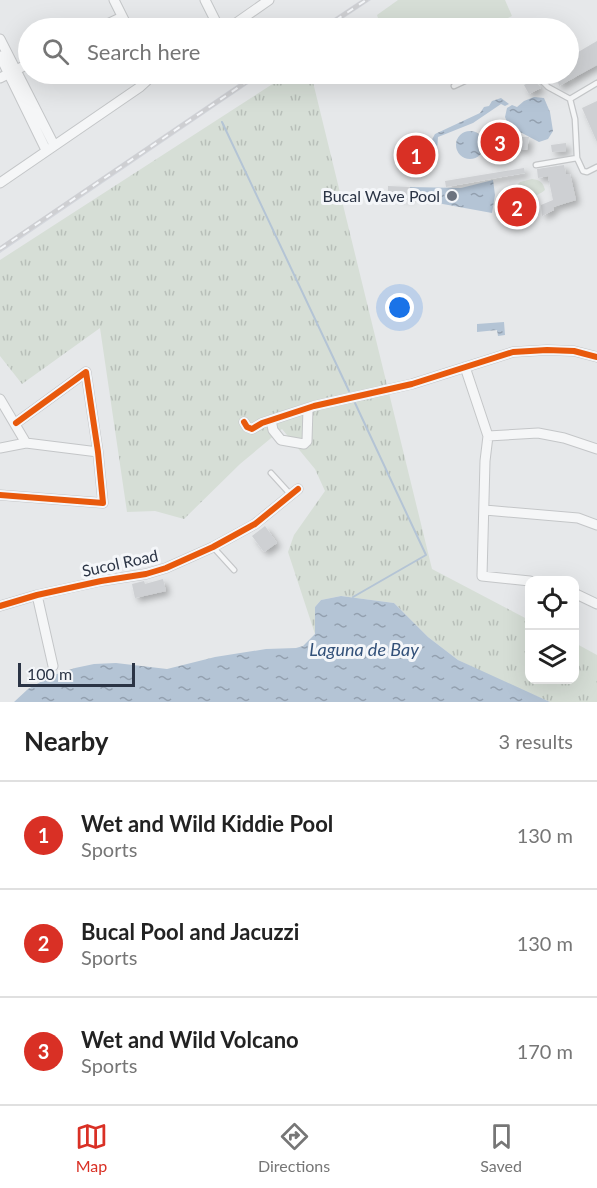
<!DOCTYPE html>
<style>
body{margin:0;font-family:Lato,sans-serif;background:#f2f2f2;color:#222}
.controls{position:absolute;right:18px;bottom:18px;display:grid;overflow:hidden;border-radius:12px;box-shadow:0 6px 24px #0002}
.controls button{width:54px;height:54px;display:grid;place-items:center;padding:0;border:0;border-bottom:2px solid #e0e0e0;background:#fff;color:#222;font:30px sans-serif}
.scale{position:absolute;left:18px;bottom:15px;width:117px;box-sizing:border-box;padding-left:6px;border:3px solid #2b3445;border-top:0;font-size:16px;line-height:21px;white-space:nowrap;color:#2b3445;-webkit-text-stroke:4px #f4f6f9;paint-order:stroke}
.you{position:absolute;left:400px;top:308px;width:21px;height:21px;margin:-15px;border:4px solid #fff;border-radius:50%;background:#1a73e8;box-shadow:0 0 0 9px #1a73e833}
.badge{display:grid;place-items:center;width:39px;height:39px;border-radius:50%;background:#d93025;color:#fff;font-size:20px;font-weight:700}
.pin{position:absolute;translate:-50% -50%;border:3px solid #fff;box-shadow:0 2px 6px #0006}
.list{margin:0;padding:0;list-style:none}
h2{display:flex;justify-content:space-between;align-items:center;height:78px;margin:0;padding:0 24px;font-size:26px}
h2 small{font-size:20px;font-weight:400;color:#767676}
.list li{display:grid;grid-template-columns:39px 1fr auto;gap:18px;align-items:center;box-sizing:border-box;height:108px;padding:0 24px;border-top:2px solid #e0e0e0}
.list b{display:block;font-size:22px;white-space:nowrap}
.list p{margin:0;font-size:20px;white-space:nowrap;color:#767676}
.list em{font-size:20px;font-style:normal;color:#767676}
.icon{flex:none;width:33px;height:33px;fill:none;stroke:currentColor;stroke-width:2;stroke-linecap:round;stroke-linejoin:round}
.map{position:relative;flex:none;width:597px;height:702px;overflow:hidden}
.search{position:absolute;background:#fff;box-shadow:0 6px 24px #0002;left:18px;right:18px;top:18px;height:66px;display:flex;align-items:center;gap:15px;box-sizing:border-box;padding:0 21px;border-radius:33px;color:#767676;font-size:22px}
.sheet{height:402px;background:#fff}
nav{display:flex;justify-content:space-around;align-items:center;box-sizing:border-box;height:84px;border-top:2px solid #e0e0e0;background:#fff;font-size:16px;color:#767676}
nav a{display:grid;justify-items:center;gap:3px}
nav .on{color:#d93025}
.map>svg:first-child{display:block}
.built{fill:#d4d7dd}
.grass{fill:url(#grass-tufts)}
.park{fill:#d6ded6}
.water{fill:url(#water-ripples)}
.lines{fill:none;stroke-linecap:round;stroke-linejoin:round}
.stream{stroke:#b4c4d5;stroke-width:2}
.building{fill:#ced0d3;filter:url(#shadow)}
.lane-casing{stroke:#c4c6c8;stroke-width:7}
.street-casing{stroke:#c4c6c8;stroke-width:11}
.lane{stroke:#f5f6f7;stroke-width:4.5}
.street{stroke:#f5f6f7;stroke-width:9}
.rail-casing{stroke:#cecfd2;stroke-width:4.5}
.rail{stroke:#f4f6f9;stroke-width:2;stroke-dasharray:7;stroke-linecap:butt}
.cycleway-casing{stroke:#f4f6f9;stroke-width:10}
.cycleway{stroke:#e8590c;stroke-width:6}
.poi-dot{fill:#6c737f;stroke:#f4f6f9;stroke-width:2}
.labels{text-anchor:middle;stroke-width:6;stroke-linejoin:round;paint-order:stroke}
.poi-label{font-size:16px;fill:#2b3445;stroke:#f4f6f9;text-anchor:end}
.street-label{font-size:16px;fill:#2b3445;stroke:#f4f6f9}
.water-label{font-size:18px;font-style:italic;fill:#34527a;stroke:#f4f6f9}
</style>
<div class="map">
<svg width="597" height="702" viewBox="0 0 597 702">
<defs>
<pattern id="grass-tufts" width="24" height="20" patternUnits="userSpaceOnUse" patternTransform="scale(1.5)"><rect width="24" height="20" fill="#d6ded6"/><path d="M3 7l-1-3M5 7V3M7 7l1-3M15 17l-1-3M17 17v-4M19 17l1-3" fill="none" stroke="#b8bfb9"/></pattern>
<pattern id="water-ripples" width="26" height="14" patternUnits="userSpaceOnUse" patternTransform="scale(1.5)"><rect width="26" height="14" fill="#b4c4d5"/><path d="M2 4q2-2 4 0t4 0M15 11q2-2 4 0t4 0" fill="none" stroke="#93a0af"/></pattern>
<filter id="shadow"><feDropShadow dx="4" dy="4" stdDeviation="3" flood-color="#0004"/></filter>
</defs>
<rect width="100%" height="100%" fill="#e6e8ea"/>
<path class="built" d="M 361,0 L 371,0 L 329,28 L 319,28 Z
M 253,74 L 263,74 L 0,253 L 0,246 Z"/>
<path class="grass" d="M 288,74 L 311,74 L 432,569 L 529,620 L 530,680 L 574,680 L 575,643 L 597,655 L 597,702 L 550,702 L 490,676 L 458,660 L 428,637 L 394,603 L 341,596 L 321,600 L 315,607 L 315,634 L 288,552 L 294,535 L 325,491 L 315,469 L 282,429 L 240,464 L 184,519 L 155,511 L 127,512 L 100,328 L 22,384 L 0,356 L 0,260 Z"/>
<path class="park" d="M 398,0 L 505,0 L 512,16 L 487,28 L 381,28 L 377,15 Z
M 532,179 C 540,180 543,182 545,190 C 532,200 529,195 516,189 L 516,186 L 520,182 Z"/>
<path class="water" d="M 534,97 L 544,98 L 550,112 L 553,131 L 548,139 L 539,142 L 520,132 L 512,133 L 515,139 L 511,155 C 474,163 483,118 511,132 L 505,117 L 507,108 L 512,105 L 517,107 L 524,101 Z
M 501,98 L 509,104 L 505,106 L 501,104 L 473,123 L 438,137 L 437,150 L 432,152 L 429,149 L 430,143 L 435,134 L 480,113 L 484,107 L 489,106 L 492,101 Z
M456 145a14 14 0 1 1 28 0a14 14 0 1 1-28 0Z
M 421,142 L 435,161 C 431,171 420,168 410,169 C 403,162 402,156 405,146 Z
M 493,180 L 495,195 L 492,213 L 410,198 L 410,187 L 461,188 Z
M 512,198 L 531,198 L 532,204 L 511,213 L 506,209 Z
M 504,322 L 505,335 L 498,336 L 497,330 L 477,332 L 477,324 Z
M 341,596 L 394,603 L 428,637 L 458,660 L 550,702 L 14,702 L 28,689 L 51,676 L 75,668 L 94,664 L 116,663 L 167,669 L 215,657 L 266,649 L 296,648 L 303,646 L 315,634 L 315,607 L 321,600 Z"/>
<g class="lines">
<path class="stream" d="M 222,122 L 349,391
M 353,597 L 426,555 L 355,403"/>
</g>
<path class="building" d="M 597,41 L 597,65 L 559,86 L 556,74 L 568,74 L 568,58 Z
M 534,80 L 541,88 L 529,94 L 524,85 Z
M 597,101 L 597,142 L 582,108 Z
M 517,137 L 529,137 L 527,150 L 516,150 Z
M 566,143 L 566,151 L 552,152 L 551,145 Z
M 564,165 L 566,174 L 570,174 L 576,200 L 553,207 L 554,210 L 542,216 L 541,205 L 553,200 L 548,176 L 538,178 L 537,169 Z
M 524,168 L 525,173 L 446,187 L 445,181 Z
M 388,186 L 410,187 L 410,198 L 388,194 Z
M 265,526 L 277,543 L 264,552 L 252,536 Z
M 163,579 L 166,591 L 135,598 L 132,584 L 144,581 L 145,584 Z"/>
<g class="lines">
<defs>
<path id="lane" d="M 535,74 L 548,87 L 570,99
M 597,83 L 570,99 L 575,119 L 577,158 L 583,171 L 587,172 L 597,167
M 454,86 L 480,74
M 536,165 L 577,158
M 271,473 L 291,495
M 213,547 L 234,570"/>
<path id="street" d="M 114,0 L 128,28
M 205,0 L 219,28
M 99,28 L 122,17
M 229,28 L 269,0
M 0,39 L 54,145
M 0,56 L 46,150
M 0,78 L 28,64
M 0,183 L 140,87 L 151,77 L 149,74
M 465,367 L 488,436 L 485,461 L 482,576 L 530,581
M 0,399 L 26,443
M 271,420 L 273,430 L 281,440 L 304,444 L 307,441 L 308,408
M 244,422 L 247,427 L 252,429 L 262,423 L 314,406 L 412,384 L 513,352 L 547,350 L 574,351 L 597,357
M 488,436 L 538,433 L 564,438 L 597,449
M 0,448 L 26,443 L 98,452
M 0,495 L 103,503 L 98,452 L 86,372 L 16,423
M 485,510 L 578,518 L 597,525
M 574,593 L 597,604
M 37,595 L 53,666
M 0,606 L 37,595 L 101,581 L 146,574 L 166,568 L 213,547 L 255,524 L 298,489"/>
</defs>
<use href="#lane" class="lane-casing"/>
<use href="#street" class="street-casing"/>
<use href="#lane" class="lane"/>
<use href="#street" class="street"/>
<defs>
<path id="rail" d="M 324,28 L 366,0
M 0,249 L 258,74"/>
</defs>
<use href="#rail" class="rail-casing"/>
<use href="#rail" class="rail"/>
<defs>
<path id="cycleway" d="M 244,422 L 247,427 L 252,429 L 262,423 L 314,406 L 412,384 L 513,352 L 547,350 L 574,351 L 597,357
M 0,495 L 103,503 L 98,452 L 86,372 L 16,423
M 0,606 L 37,595 L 101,581 L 146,574 L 166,568 L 213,547 L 255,524 L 298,489"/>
</defs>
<use href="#cycleway" class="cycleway-casing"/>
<use href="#cycleway" class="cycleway"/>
</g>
<circle class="poi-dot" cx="452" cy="196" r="6"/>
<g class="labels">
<g class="poi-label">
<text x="440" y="202">Bucal Wave Pool</text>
</g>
<g class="street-label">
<text transform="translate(120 563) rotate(-12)" y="6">Sucol Road</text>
</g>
<g class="water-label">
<text x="364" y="656">Laguna de Bay</text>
</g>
</g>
</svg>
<div class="controls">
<button><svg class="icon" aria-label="locate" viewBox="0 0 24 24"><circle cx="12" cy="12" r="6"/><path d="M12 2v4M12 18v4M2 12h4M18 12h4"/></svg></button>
<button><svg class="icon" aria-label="layers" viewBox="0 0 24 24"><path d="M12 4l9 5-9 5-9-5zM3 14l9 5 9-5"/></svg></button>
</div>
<div class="scale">100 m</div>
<div class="you"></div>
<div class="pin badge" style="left:416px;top:155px">1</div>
<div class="pin badge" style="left:517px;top:207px">2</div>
<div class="pin badge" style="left:500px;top:142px">3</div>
<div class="search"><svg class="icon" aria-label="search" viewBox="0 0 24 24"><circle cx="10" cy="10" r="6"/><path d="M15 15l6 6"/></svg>Search here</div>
</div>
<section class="sheet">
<h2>Nearby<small>3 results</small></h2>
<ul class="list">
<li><span class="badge">1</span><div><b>Wet and Wild Kiddie Pool</b><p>Sports</p></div><em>130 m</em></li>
<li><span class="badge">2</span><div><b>Bucal Pool and Jacuzzi</b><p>Sports</p></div><em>130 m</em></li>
<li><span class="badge">3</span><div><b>Wet and Wild Volcano</b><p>Sports</p></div><em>170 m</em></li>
</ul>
</section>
<nav>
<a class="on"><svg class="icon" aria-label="map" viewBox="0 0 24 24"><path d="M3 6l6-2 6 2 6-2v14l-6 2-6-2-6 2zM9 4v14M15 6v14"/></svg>Map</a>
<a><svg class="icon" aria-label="directions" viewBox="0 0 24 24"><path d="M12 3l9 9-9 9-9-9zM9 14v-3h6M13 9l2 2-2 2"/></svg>Directions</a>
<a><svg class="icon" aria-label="saved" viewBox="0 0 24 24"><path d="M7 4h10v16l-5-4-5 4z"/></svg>Saved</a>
</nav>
